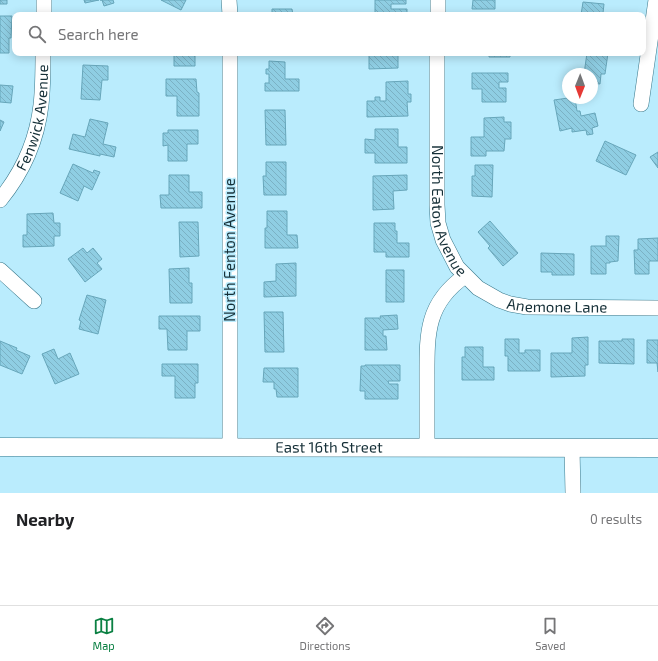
<!DOCTYPE html>
<style>
body{margin:0;font-family:"Exo 2",sans-serif;background:#f6f6f6;color:#202124}
.compass{position:absolute;left:562px;top:68px;width:36px;height:36px;border-radius:50%;background:#fff;box-shadow:0 2px 10px #0003;rotate:181deg}
.list{margin:0;padding:0;list-style:none}
h2{display:flex;justify-content:space-between;align-items:center;height:52px;margin:0;padding:0 16px;font-size:17px}
h2 small{font-size:13px;font-weight:400;color:#757577}
.icon{flex:none;width:22px;height:22px;fill:none;stroke:currentColor;stroke-width:2;stroke-linecap:round;stroke-linejoin:round}
.map{position:relative;flex:none;width:658px;height:493px;overflow:hidden}
.search{position:absolute;background:#fff;box-shadow:0 2px 10px #0003;left:12px;right:12px;top:12px;height:44px;display:flex;align-items:center;gap:10px;box-sizing:border-box;padding:0 14px;border-radius:8px;color:#757577;font-size:15px}
.sheet{height:112px;background:#fff}
nav{display:flex;justify-content:space-around;align-items:center;box-sizing:border-box;height:56px;border-top:1px solid #e0e0e0;background:#fff;font-size:11px;color:#757577}
nav a{display:grid;justify-items:center;gap:2px}
nav .on{color:#0b8043}
.map>svg:first-child{display:block}
.building{fill:url(#building-back-hatch);stroke:#67a6ba}
.lines{fill:none;stroke-linecap:round;stroke-linejoin:round}
.minor-casing{stroke:#39788b;stroke-width:16}
.tertiary-casing{stroke:#39788b;stroke-width:19}
.minor{stroke:#fff;stroke-width:15}
.tertiary{stroke:#fff;stroke-width:18}
.labels{text-anchor:middle;stroke-width:3;stroke-linejoin:round;paint-order:stroke}
.street-label{font-size:15px;fill:#163038;stroke:#baecfd}
</style>
<div class="map">
<svg width="658" height="493" viewBox="0 0 658 493">
<defs>
<pattern id="building-back-hatch" width="6" height="6" patternUnits="userSpaceOnUse"><rect width="6" height="6" fill="#8fcee3"/><path d="M-1 5l2 2M0 0l6 6M5-1l2 2" fill="none" stroke="#7bb1c4"/></pattern>
</defs>
<rect width="100%" height="100%" fill="#baecfd"/>
<path class="building" d="M 0,0 L 7,0 L 7,4 L 0,4 Z
M 84,0 L 99,0 L 85,3 Z
M 100,0 L 113,0 L 114,3 L 104,6 L 102,0 Z
M 161,0 L 186,0 L 181,10 Z
M 375,0 L 406,0 L 406,4 L 391,4 L 391,9 L 407,9 L 407,15 L 375,15 Z
M 473,0 L 495,0 L 495,9 L 472,9 Z
M 583,2 L 604,4 L 603,13 L 604,13 L 604,15 L 581,15 Z
M 272,9 L 292,9 L 293,15 L 297,15 L 272,15 Z
M 0,16 L 12,16 L 11,38 L 9,38 L 9,53 L 0,53 Z
M 77,53 L 109,53 L 109,54 Z
M 174,53 L 195,53 L 195,66 L 174,66 Z
M 369,53 L 398,53 L 398,68 L 369,69 Z
M 489,53 L 510,53 L 510,57 L 489,57 Z
M 587,53 L 608,53 L 605,74 L 601,74 L 600,84 L 592,83 L 592,74 L 584,74 Z
M 269,61 L 285,62 L 285,79 L 299,79 L 299,91 L 265,91 L 265,83 L 269,83 L 269,74 L 266,74 L 266,69 L 269,69 Z
M 83,65 L 108,66 L 108,80 L 102,80 L 100,100 L 81,99 Z
M 472,73 L 508,73 L 508,82 L 499,82 L 499,88 L 506,88 L 506,102 L 482,102 L 482,89 L 472,89 Z
M 166,79 L 196,79 L 197,92 L 199,93 L 199,116 L 177,116 L 177,96 L 166,96 Z
M 408,81 L 408,94 L 411,94 L 411,102 L 407,102 L 408,116 L 367,117 L 367,101 L 375,101 L 375,97 L 380,97 L 380,101 L 386,101 L 386,82 Z
M 0,85 L 13,86 L 11,103 L 0,102 Z
M 568,98 L 575,98 L 577,111 L 580,111 L 581,116 L 595,113 L 598,126 L 592,128 L 593,134 L 587,135 L 586,130 L 572,132 L 572,128 L 560,131 L 554,100 Z
M 265,110 L 285,110 L 286,145 L 266,145 Z
M 504,117 L 504,122 L 511,122 L 511,139 L 505,139 L 504,151 L 486,151 L 486,156 L 471,156 L 471,137 L 484,137 L 484,118 Z
M 90,119 L 108,123 L 103,144 L 116,147 L 114,157 L 100,154 L 100,156 L 69,149 L 73,134 L 85,137 Z
M 0,120 L 4,122 L 0,131 Z
M 375,129 L 398,129 L 398,147 L 407,147 L 407,163 L 375,163 L 375,153 L 365,153 L 365,139 L 375,140 Z
M 168,130 L 198,130 L 198,144 L 187,144 L 187,161 L 168,161 L 168,145 L 163,146 L 163,133 L 168,133 Z
M 605,141 L 636,155 L 626,175 L 596,161 Z
M 658,152 L 658,168 L 650,157 Z
M 266,162 L 286,162 L 286,195 L 264,195 L 263,176 L 266,176 Z
M 73,164 L 93,173 L 94,170 L 100,172 L 92,190 L 84,186 L 78,201 L 60,193 Z
M 475,165 L 493,165 L 492,197 L 472,196 L 472,176 L 475,176 Z
M 169,175 L 189,175 L 189,192 L 202,192 L 202,208 L 161,208 L 160,195 L 169,195 Z
M 407,175 L 407,190 L 393,191 L 394,209 L 373,210 L 373,176 Z
M 267,211 L 287,211 L 287,235 L 297,235 L 298,248 L 265,248 L 265,228 L 267,228 Z
M 53,213 L 54,223 L 60,223 L 60,236 L 54,236 L 54,246 L 23,247 L 23,235 L 27,235 L 27,214 Z
M 490,221 L 518,253 L 503,266 L 488,248 L 490,246 L 478,232 Z
M 179,222 L 198,222 L 199,256 L 180,257 Z
M 374,223 L 395,223 L 395,231 L 397,231 L 397,243 L 409,243 L 409,257 L 386,257 L 386,252 L 374,252 Z
M 606,236 L 619,236 L 618,261 L 610,262 L 610,263 L 606,263 L 606,274 L 591,274 L 591,246 L 606,246 Z
M 658,238 L 658,261 L 649,261 L 649,274 L 635,274 L 634,250 L 638,250 L 638,239 Z
M 83,248 L 87,253 L 93,248 L 102,259 L 97,263 L 102,269 L 85,282 L 68,259 Z
M 541,253 L 574,254 L 574,275 L 552,275 L 552,272 L 541,272 Z
M 296,263 L 296,296 L 264,297 L 264,282 L 276,281 L 276,264 Z
M 189,268 L 189,283 L 192,283 L 192,303 L 170,303 L 169,269 Z
M 386,270 L 404,270 L 404,302 L 386,302 Z
M 87,295 L 106,300 L 98,334 L 79,329 L 81,321 L 79,320 Z
M 264,312 L 283,312 L 284,352 L 265,352 Z
M 397,315 L 398,329 L 383,330 L 383,336 L 386,336 L 387,350 L 365,350 L 365,318 L 381,318 L 380,316 Z
M 159,316 L 200,316 L 200,331 L 187,331 L 187,350 L 168,350 L 167,329 L 159,329 Z
M 588,337 L 588,365 L 585,365 L 585,376 L 551,377 L 551,353 L 572,353 L 572,338 Z
M 505,339 L 519,339 L 519,353 L 525,353 L 525,350 L 540,350 L 540,371 L 508,371 L 508,356 L 505,356 Z
M 622,339 L 634,339 L 634,364 L 599,363 L 599,341 L 622,341 Z
M 647,340 L 658,340 L 658,372 L 657,363 L 647,363 Z
M 0,341 L 17,348 L 16,350 L 30,356 L 22,374 L 0,365 Z
M 465,347 L 483,347 L 483,367 L 494,367 L 494,380 L 462,380 L 462,357 L 465,357 Z
M 54,349 L 58,359 L 70,353 L 79,374 L 55,384 L 42,354 Z
M 162,364 L 198,364 L 198,383 L 195,383 L 195,398 L 175,398 L 175,376 L 162,376 Z
M 365,365 L 400,365 L 400,381 L 388,381 L 389,384 L 398,384 L 398,399 L 365,399 L 365,391 L 360,391 L 361,366 L 365,366 Z
M 264,368 L 298,368 L 298,397 L 277,397 L 276,389 L 274,389 L 274,382 L 263,382 Z"/>
<g class="lines">
<defs>
<g id="minor">
<path d="M 229,0 L 230,15"/>
<path d="M 44,15 L 44,0"/>
<path d="M 438,15 L 438,0"/>
<path id="s1" d="M 437,53 L 437,205 L 438,223 L 443,240 L 457,267 L 478,288 L 499,300 L 510,304 L 527,307 L 658,308"/>
<path d="M 641,104 L 656,0"/>
<path id="s2" d="M 0,200 C 22,173 37,140 41,105 C 43,88 43,70 43,53"/>
<path d="M 0,270 L 34,301"/>
<path d="M 230,448 L 230,53"/>
<path d="M 427,448 C 427,425 427,402 427,380 C 427,336 425,304 465,276"/>
<path d="M 572,448 L 573,493"/>
</g>
<g id="tertiary">
<path id="s3" d="M 0,447 L 658,448"/>
</g>
</defs>
<use href="#minor" class="minor-casing"/>
<use href="#tertiary" class="tertiary-casing"/>
<use href="#minor" class="minor"/>
<use href="#tertiary" class="tertiary"/>
</g>
<g class="labels">
<g class="street-label">
<text dy="5" stroke="none"><textPath href="#s2" startOffset="91">Fenwick Avenue</textPath></text>
<text dy="5" stroke="none"><textPath href="#s1" startOffset="160">North Eaton Avenue</textPath></text>
<text transform="translate(230 250) rotate(-90)" y="5">North Fenton Avenue</text>
<text dy="5" stroke="none"><textPath href="#s1" startOffset="331">Anemone Lane</textPath></text>
<text dy="5" stroke="none"><textPath href="#s3" startOffset="329">East 16th Street</textPath></text>
</g>
</g>
</svg>
<svg class="compass" viewBox="-18 -18 36 36"><path d="M0-13l5 13h-10z" fill="#e53935"/><path d="M0 13l5-13h-10z" fill="#757577"/></svg>
<div class="search"><svg class="icon" aria-label="search" viewBox="0 0 24 24"><circle cx="10" cy="10" r="6"/><path d="M15 15l6 6"/></svg>Search here</div>
</div>
<section class="sheet">
<h2>Nearby<small>0 results</small></h2>
<ul class="list">
</ul>
</section>
<nav>
<a class="on"><svg class="icon" aria-label="map" viewBox="0 0 24 24"><path d="M3 6l6-2 6 2 6-2v14l-6 2-6-2-6 2zM9 4v14M15 6v14"/></svg>Map</a>
<a><svg class="icon" aria-label="directions" viewBox="0 0 24 24"><path d="M12 3l9 9-9 9-9-9zM9 14v-3h6M13 9l2 2-2 2"/></svg>Directions</a>
<a><svg class="icon" aria-label="saved" viewBox="0 0 24 24"><path d="M7 4h10v16l-5-4-5 4z"/></svg>Saved</a>
</nav>
